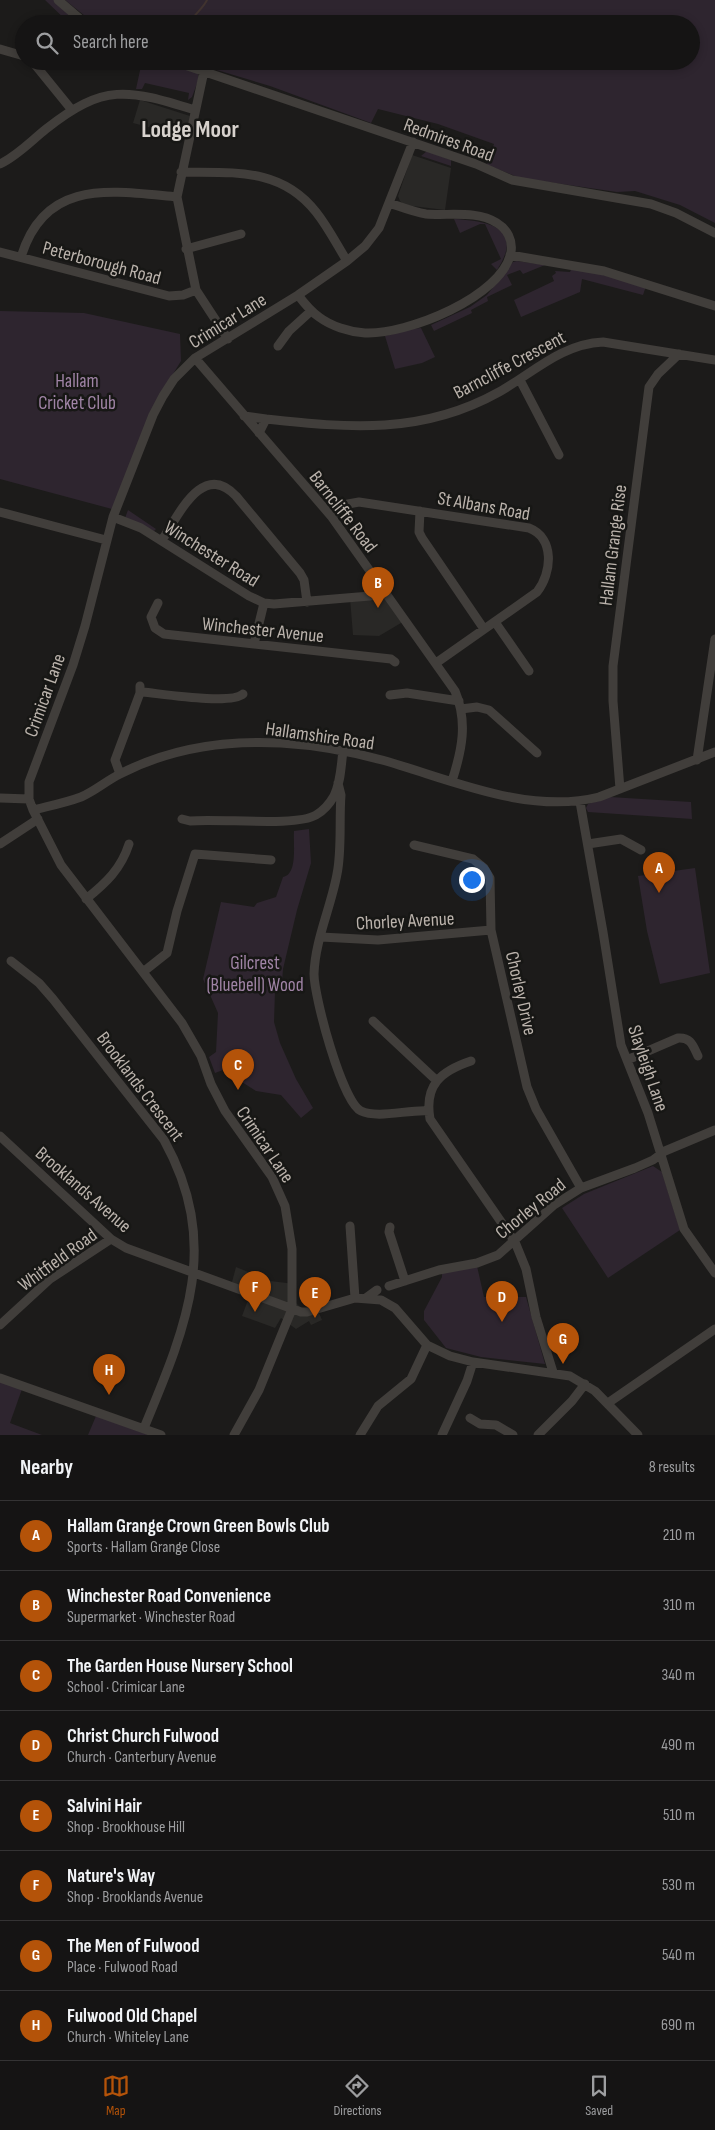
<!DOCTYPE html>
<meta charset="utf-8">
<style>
body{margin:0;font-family:"Sofia Sans Condensed",sans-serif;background:#222122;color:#f1f3f6}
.you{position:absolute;left:471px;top:879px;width:18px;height:18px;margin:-12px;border:4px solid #fff;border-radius:50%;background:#1a73e8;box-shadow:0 0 0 8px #1a73e833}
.badge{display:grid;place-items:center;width:32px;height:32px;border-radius:50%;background:#b45309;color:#fff;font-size:16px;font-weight:700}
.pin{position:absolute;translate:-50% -41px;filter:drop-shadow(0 1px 2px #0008)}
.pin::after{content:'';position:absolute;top:26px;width:18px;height:15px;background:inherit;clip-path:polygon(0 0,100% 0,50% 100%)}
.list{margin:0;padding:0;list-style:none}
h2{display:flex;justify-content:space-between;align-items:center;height:65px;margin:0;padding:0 20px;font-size:21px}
h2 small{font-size:16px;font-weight:400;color:#9d9ea0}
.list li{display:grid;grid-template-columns:32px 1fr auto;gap:15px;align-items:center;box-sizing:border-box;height:70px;padding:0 20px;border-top:1px solid #343334}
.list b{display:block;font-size:19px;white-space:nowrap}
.list p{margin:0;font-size:16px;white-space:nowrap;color:#9d9ea0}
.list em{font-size:16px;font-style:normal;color:#9d9ea0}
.icon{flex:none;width:28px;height:28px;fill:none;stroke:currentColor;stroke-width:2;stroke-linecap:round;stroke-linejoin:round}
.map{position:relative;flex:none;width:715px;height:1435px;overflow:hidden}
.search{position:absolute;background:#151414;box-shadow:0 2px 8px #0003;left:15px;right:15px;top:15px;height:55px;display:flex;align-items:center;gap:12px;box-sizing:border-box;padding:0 18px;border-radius:28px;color:#9d9ea0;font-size:19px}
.sheet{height:625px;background:#151414}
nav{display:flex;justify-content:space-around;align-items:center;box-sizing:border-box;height:70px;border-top:1px solid #343334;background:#151414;font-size:14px;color:#9d9ea0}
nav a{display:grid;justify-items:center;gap:2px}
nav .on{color:#b45309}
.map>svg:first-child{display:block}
.built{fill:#292826}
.green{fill:#2e252f}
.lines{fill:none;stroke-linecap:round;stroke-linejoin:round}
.stream{stroke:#40332f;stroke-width:2}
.minor{stroke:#413e3b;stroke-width:9}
.labels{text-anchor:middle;stroke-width:5;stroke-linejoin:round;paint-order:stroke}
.street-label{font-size:19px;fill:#bbb3ac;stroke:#171715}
.park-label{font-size:19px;fill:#a084a6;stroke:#171715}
.district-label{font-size:24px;font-weight:bold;fill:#d7d2cd;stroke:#171715}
</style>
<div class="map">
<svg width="715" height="1435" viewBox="0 0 715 1435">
<rect width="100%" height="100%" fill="#1c1b1a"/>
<path class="built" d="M 140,100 L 190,116 L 186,137 L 133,123 Z
M 412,155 L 451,168 L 445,210 L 404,205 L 400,201 L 398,196 Z
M 385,591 L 406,620 L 379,636 L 353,635 L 350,598 Z
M 236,1267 L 270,1281 L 295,1284 L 296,1303 L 302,1309 L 316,1306 L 322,1320 L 311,1325 L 309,1321 L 296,1329 L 281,1318 L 275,1328 L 242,1316 L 251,1292 L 232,1282 Z"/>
<path class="green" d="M 45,0 L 58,0 L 86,24 L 70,24 Z
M 65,0 L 715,0 L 715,223 L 680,205 L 635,191 L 617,192 L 520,178 L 487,165 L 494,144 L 438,124 L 378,109 L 371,123 L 270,86 L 187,61 L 691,61 L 691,24 L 95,24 Z
M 142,61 L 173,61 L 198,72 L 198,81 L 192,97 L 188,100 L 189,93 L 145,83 L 142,89 L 136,89 Z
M 427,151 L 451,160 L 451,166 L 421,156 Z
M 454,219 C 488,221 525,227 497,270 L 491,264 L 501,259 L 485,224 L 480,224 L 460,233 Z
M 517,261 L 545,265 L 523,274 L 520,270 L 507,275 L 512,285 L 487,297 L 488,301 L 471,310 L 472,313 L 434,331 L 431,325 L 470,307 L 487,295 L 513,262 Z
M 572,267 L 646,286 L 643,295 L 582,279 L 580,292 L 521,317 L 514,300 L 554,281 L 552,276 L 556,273 L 555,271 L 570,272 Z
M 0,311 L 84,313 L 180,334 L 181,361 L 154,405 L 112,509 L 0,479 Z
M 421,328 L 435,357 L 422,363 L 395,369 L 385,336 L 412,329 Z
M 128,510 L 156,529 L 154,531 L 125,518 Z
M 610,797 L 691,802 L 692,819 L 588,812 L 586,808 L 588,804 Z
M 309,829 L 311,863 L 297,910 L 283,969 L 282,982 L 275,991 L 274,1022 L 280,1043 L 296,1079 L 313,1108 L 301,1118 L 281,1095 L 256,1091 L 223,1070 L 215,1073 L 209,1057 L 216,1052 L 218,1013 L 203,979 L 221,902 L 254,907 L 257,903 L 276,897 L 283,877 C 298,874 293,844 294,831 Z
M 695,868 L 710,973 L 660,984 L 647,931 L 638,876 Z
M 653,1166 L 662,1172 L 680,1230 L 608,1278 L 562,1208 L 584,1194 Z
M 477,1266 L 484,1297 L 526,1297 L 545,1364 L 481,1357 L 446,1348 L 424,1320 L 424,1311 L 442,1277 L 442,1273 Z
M 0,1381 L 22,1389 L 10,1423 L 42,1435 L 0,1435 Z
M 96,1416 L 149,1435 L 88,1435 Z"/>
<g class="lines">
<path class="stream" d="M 189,24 C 193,15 202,10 207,0"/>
<path class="minor" d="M 58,0 L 86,24
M 0,49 L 24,56
M 32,61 L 71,109
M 173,61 L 429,148 L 476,164 L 512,180 L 651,204 L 676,213 L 715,233
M 204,71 L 177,197 L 196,290 L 228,339
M 0,164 C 17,156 31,141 46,129 C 104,83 127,89 195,110
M 181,172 C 233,173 281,167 316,212 C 328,227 337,245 347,261
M 186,249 L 241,234
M 0,252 L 169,296 L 183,295 L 196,290
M 510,255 L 604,271 L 715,306
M 21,257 C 45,178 111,191 177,197
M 298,295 C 304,303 310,311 319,317 C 331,326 349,332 365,333 C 406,335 503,297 511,252 C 513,240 507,229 497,223 C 477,210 448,216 426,214 C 413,212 401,207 389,203
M 278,346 L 289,331 L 311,311
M 195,358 L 331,516 L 455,691 C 468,722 462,750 452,781
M 520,380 L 559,455
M 244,416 L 266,419
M 259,433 L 266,419 C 349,428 422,435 499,392 C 533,373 561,344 603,342 L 715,360
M 420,511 L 419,532 L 422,538 L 484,629
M 0,512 L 106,540
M 331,516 L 348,504 L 359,502 L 529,528 C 555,538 552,573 537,592 L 436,663
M 113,517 L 141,528 L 249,596 L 264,603 L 274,604 L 370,596 L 385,591
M 162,540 C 178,517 202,460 236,496 L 300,573 L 304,580 L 307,602
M 158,603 L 151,617 L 155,628 L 164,634 L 391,659 L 395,662
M 495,622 L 529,671
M 254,644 L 264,603
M 140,693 L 143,692 C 163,694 231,705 243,694
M 390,695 L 407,693 L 459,701
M 461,709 L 477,707 L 489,710 L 537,753
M 697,760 L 715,639
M 120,774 L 115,760 L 140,693 L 140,686
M 338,783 L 341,795 C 339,820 342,850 337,874 C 331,907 315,940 314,974 C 314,996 342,1102 361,1111 C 378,1119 410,1109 429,1111
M 620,789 L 613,701 L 613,666 L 649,387 L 658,374 L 679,354
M 0,798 L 29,799
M 580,802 L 603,932 L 621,1045 L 648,1113 L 684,1229 L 715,1273
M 33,810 C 49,806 65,803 81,797 C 95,791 106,781 120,774 C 170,748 225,740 281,743 C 315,745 349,751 382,760 C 450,779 527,815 599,797 L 715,752
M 182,819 L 190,821 C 219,818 296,827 316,815 C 323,811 330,803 334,796 C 341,782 341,765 343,751
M 0,844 L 38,819
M 588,844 L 621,839 L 641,850
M 414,845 L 473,859 L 484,868 L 490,878 L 491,930 L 527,1087 L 536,1109 L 581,1188
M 86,899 C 106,883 121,869 129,844
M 321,937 L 378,940 L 491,930
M 11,961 L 39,983 L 53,999 L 164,1140 C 222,1245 186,1327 144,1428
M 143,972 L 167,953 L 177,911 L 195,854 L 271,860
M 373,1021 L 437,1081
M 627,1060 L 678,1038 C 691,1037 693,1046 698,1056
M 471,1061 C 441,1071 424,1085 430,1119 L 515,1242 L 526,1269 L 536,1317 L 553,1372
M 0,1136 L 111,1239 L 126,1248 L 301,1312 L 307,1312 L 355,1298 L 381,1300 L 395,1308 L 427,1345 L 450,1356 L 473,1362 L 570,1376 L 595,1391 L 638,1435
M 350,1226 L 355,1298
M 390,1227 L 389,1232 L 405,1281
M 389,1286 L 439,1270 L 477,1263 L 498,1255 L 554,1205 L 581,1188 L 635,1168 L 653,1160 L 665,1151 L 715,1130
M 366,1298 L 377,1290
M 0,1325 L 50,1279 L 111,1239
M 0,1378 L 161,1435
M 608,1403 L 715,1329
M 470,1418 L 480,1424 L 496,1425 L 513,1435
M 234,1435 L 259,1390 L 292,1309 L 292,1249 L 285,1206 L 272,1177 L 225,1111 L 211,1084 L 201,1056 L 182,1023 L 61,865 L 33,810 L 29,799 L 29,782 L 73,665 L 85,626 L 113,517 L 153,415 L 163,396 L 174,379 L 195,358 L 298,295 L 347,261 L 365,246 L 379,228 L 413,142
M 360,1435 L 378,1406 L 411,1379 L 427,1345
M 442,1435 L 467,1381 L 473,1362
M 538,1435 L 572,1401 L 585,1384"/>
</g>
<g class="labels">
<g class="street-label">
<text transform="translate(449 139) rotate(20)" y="7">Redmires Road</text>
<text transform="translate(102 262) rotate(15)" y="7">Peterborough Road</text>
<text transform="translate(227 320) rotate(-32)" y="7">Crimicar Lane</text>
<text transform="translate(509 364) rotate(-28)" y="7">Barncliffe Crescent</text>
<text transform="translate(484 505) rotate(10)" y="7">St Albans Road</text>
<text transform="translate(344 511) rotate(52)" y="7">Barncliffe Road</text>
<text transform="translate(612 545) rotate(-83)" y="7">Hallam Grange Rise</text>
<text transform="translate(212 553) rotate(32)" y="7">Winchester Road</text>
<text transform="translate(263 629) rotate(6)" y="7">Winchester Avenue</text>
<text transform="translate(44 695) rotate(-70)" y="7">Crimicar Lane</text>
<text transform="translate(320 735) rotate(8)" y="7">Hallamshire Road</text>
<text transform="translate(405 920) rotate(-3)" y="7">Chorley Avenue</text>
<text transform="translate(522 993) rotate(77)" y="7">Chorley Drive</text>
<text transform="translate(649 1068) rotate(71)" y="7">Slayleigh Lane</text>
<text transform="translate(141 1086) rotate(53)" y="7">Brooklands Crescent</text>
<text transform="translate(266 1144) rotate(56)" y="7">Crimicar Lane</text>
<text transform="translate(84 1189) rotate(41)" y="7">Brooklands Avenue</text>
<text transform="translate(530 1208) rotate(-39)" y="7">Chorley Road</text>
<text transform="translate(57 1259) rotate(-36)" y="7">Whitfield Road</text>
</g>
<g class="park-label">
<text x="77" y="387">Hallam<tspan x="77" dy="22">Cricket Club</tspan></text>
<text x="255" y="969">Gilcrest<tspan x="255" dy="22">(Bluebell) Wood</tspan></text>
</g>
<g class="district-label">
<text x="190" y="137">Lodge Moor</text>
</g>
</g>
</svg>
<div class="you"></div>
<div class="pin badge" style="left:659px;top:893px">A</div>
<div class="pin badge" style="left:378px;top:608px">B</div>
<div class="pin badge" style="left:238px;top:1090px">C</div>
<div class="pin badge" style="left:502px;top:1322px">D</div>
<div class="pin badge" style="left:315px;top:1318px">E</div>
<div class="pin badge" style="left:255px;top:1312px">F</div>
<div class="pin badge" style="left:563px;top:1364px">G</div>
<div class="pin badge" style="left:109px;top:1395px">H</div>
<div class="search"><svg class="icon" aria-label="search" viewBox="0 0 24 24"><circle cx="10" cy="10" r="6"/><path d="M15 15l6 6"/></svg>Search here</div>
</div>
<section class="sheet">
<h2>Nearby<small>8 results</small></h2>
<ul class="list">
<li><span class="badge">A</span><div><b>Hallam Grange Crown Green Bowls Club</b><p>Sports · Hallam Grange Close</p></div><em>210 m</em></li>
<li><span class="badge">B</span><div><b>Winchester Road Convenience</b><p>Supermarket · Winchester Road</p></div><em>310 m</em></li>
<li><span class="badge">C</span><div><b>The Garden House Nursery School</b><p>School · Crimicar Lane</p></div><em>340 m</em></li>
<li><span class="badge">D</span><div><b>Christ Church Fulwood</b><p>Church · Canterbury Avenue</p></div><em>490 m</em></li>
<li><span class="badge">E</span><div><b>Salvini Hair</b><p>Shop · Brookhouse Hill</p></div><em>510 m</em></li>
<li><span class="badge">F</span><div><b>Nature's Way</b><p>Shop · Brooklands Avenue</p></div><em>530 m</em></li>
<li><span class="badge">G</span><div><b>The Men of Fulwood</b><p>Place · Fulwood Road</p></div><em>540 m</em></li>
<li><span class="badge">H</span><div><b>Fulwood Old Chapel</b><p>Church · Whiteley Lane</p></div><em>690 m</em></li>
</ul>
</section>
<nav>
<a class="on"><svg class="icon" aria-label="map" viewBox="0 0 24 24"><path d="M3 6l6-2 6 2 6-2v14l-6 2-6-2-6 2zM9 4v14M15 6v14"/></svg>Map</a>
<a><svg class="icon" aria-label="directions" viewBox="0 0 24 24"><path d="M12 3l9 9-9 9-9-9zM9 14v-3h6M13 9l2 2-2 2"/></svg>Directions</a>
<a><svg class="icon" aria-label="saved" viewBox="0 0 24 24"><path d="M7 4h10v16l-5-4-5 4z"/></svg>Saved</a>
</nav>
